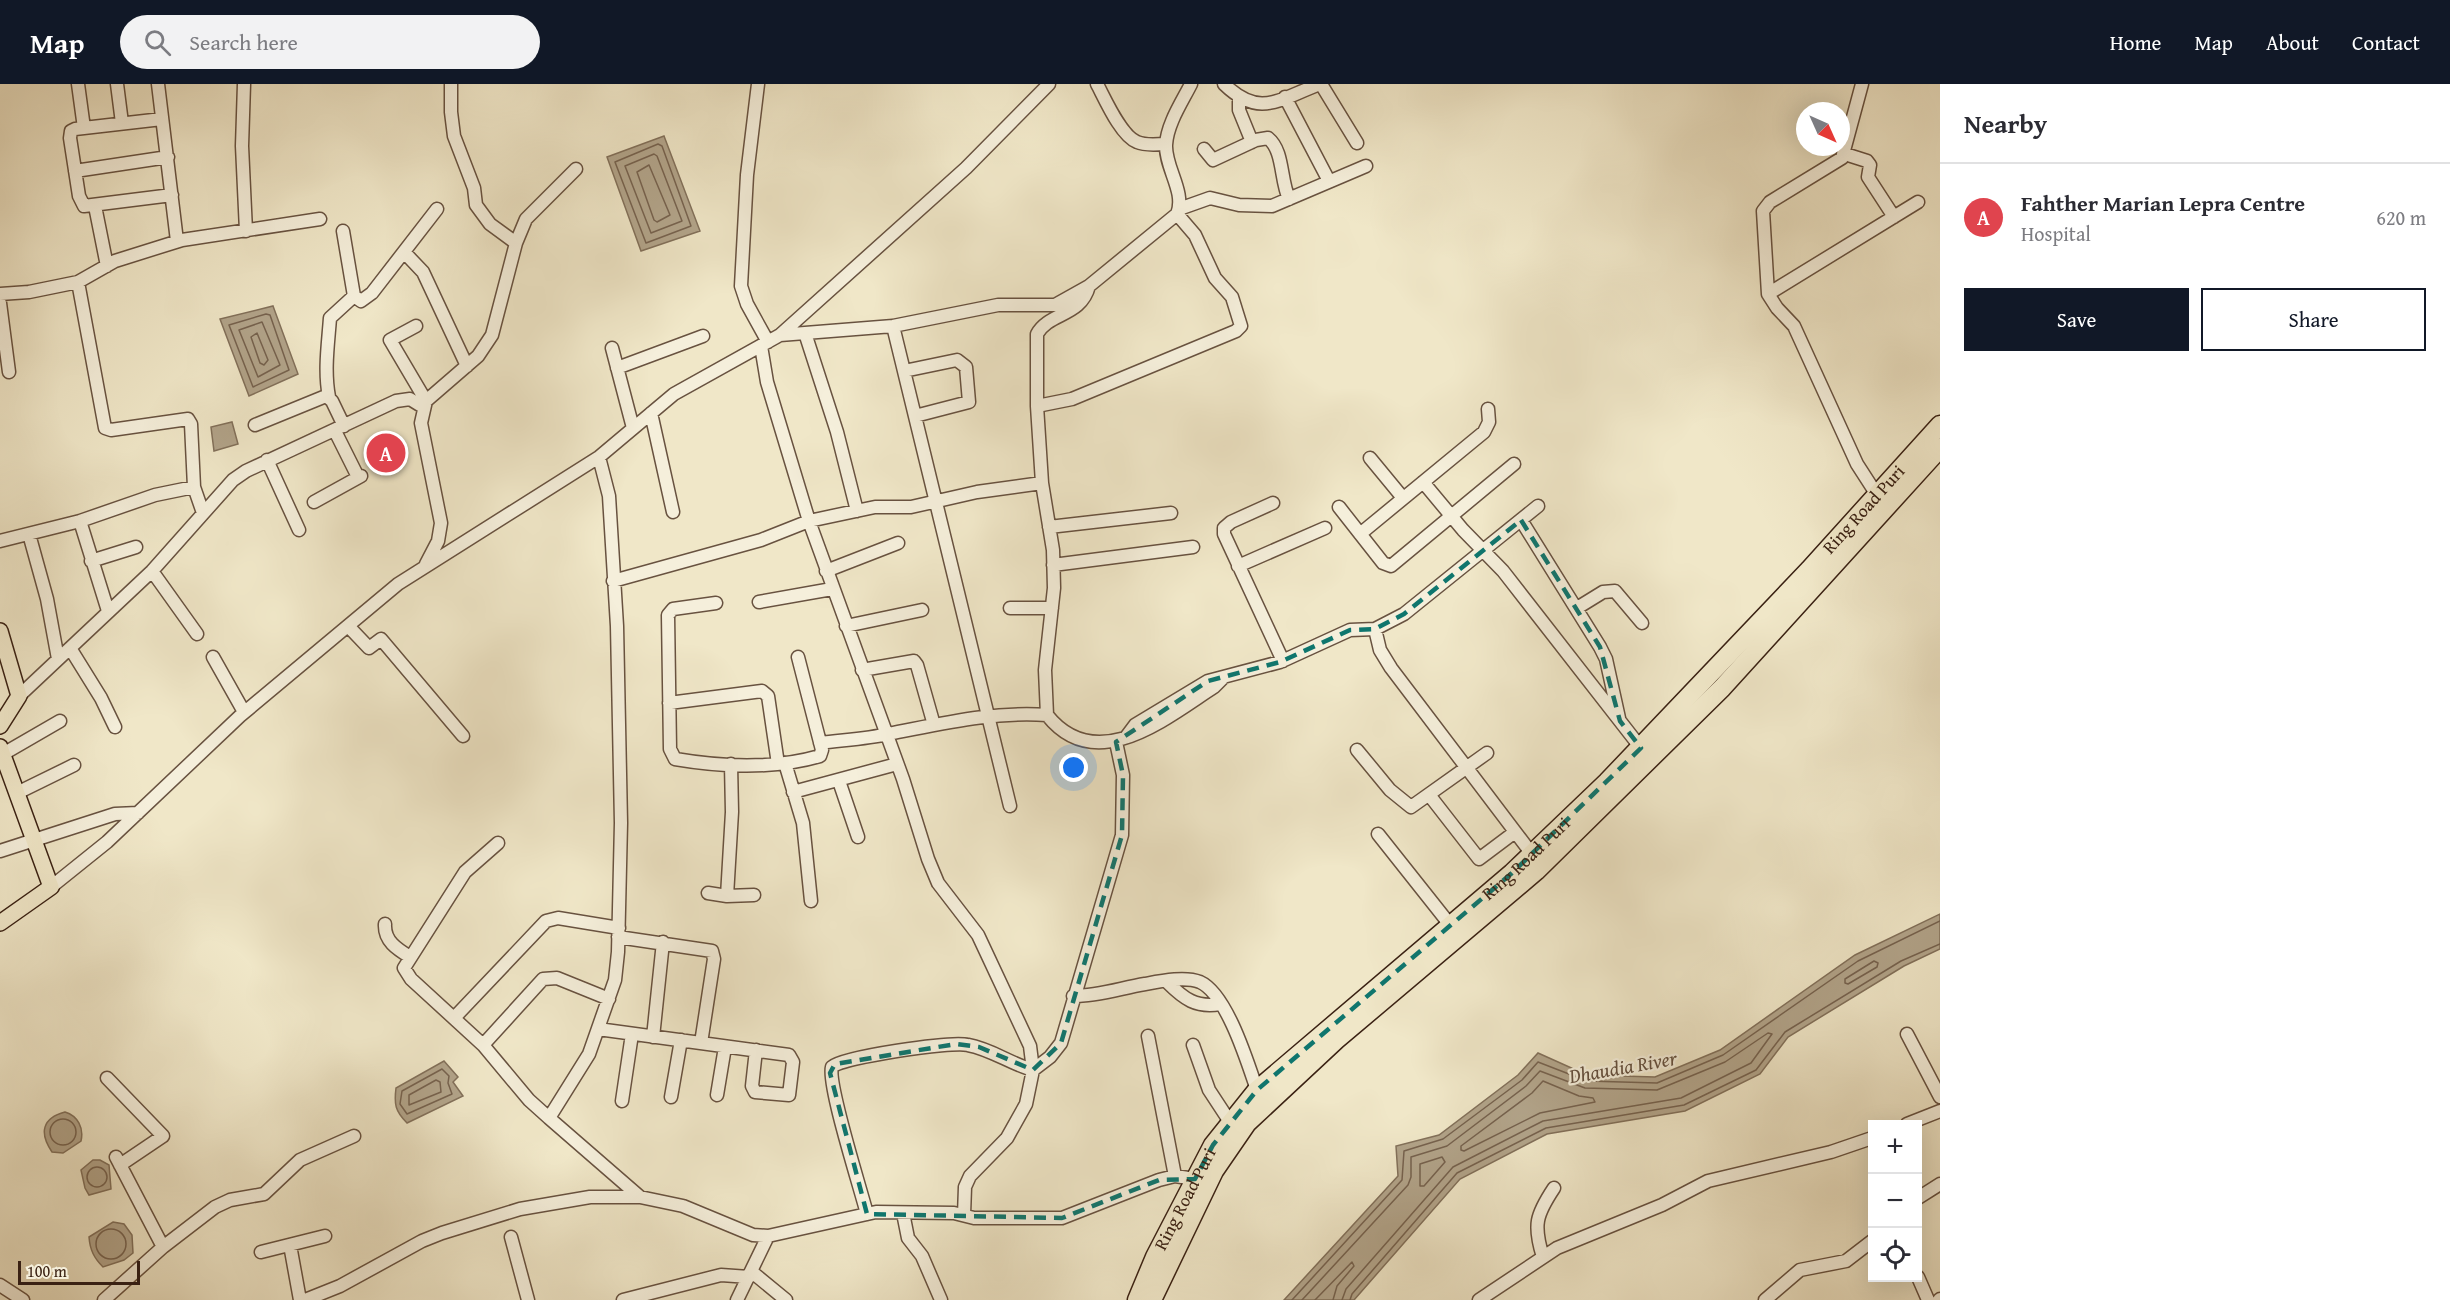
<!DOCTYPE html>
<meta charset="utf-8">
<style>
body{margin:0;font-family:"Gentium Book Plus",serif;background:#f2f2f3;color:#2b2b33}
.controls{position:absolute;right:18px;bottom:18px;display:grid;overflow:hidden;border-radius:0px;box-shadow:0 6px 24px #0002}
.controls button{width:54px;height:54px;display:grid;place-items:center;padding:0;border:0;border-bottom:2px solid #e1e1e2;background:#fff;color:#2b2b33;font:30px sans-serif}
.compass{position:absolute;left:1796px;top:18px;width:54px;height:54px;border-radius:50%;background:#fff;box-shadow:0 6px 24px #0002;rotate:135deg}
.scale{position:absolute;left:18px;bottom:15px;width:122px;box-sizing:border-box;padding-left:6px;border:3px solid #3a2113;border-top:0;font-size:16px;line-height:21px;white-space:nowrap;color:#3a2113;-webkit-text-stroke:4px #f5efdb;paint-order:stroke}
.you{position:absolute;left:1074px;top:684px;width:21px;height:21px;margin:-15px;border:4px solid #fff;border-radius:50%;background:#1a73e8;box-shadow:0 0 0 9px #1a73e833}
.badge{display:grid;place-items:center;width:39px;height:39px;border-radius:50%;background:#111827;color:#fff;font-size:20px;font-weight:700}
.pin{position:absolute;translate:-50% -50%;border:3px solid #fff;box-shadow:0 2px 6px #0006}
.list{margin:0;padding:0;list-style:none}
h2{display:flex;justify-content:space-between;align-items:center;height:78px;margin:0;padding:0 24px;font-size:26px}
h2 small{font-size:20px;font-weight:400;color:#7c7c81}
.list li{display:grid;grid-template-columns:39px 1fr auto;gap:18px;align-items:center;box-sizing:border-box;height:108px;padding:0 24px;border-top:2px solid #e1e1e2}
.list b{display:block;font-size:22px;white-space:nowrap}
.list p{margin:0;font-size:20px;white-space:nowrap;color:#7c7c81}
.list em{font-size:20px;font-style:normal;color:#7c7c81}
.actions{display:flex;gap:12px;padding:18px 24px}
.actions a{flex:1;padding:14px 0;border:2px solid #111827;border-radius:0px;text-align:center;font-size:21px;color:#111827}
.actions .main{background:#111827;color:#fff}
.icon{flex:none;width:33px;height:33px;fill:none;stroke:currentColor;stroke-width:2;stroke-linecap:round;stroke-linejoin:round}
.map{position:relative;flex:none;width:1940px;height:1216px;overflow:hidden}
header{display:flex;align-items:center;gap:36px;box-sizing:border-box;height:84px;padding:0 30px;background:#111827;color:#fff}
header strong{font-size:28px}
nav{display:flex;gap:33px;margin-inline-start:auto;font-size:21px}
.search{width:420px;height:54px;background:#f2f2f3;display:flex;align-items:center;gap:15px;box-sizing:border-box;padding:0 21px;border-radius:33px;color:#7c7c81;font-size:22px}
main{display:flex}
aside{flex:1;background:#fff}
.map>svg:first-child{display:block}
.water{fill:#b2a48a;stroke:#82705a;stroke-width:1.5}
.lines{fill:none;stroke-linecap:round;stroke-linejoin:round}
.shore{stroke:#76624e;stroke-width:1.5}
.minor-casing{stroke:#685240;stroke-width:15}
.major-casing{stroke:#3a2113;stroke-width:18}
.highway-casing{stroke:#3a2113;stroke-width:21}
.minor{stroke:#f5efdb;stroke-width:12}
.major{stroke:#f0e7c8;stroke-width:15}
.highway{stroke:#f0e7c8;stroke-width:18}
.marked{fill:none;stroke:#0f766e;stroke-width:4.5;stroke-dasharray:12 8;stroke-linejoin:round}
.labels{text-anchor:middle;stroke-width:4.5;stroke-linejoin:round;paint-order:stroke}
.street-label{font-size:18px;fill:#3a2113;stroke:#f5efdb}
.water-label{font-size:20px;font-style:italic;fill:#644f3d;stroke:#f5efdb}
</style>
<header>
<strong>Map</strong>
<div class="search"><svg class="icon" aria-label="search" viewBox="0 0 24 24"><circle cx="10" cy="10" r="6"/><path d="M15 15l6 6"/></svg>Search here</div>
<nav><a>Home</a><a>Map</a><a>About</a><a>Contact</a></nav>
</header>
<main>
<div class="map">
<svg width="1940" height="1216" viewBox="0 0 1940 1216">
<rect width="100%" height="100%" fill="#f0e7c8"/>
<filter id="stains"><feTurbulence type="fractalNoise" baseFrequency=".00333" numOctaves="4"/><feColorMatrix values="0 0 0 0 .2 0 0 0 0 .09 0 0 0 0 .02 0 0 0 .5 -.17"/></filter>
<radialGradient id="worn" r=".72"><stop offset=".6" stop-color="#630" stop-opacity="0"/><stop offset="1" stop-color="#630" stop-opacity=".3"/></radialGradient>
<path class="water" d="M 664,52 L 700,147 L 641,167 L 607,73 Z
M 273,222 L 298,290 L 249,312 L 220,235 Z
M 232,338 L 238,360 L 214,367 L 211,343 Z
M 1940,830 L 1940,865 L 1904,882 L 1788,953 L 1760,990 L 1685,1027 L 1547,1050 L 1460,1095 L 1354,1216 L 1284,1216 L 1398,1092 L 1396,1062 L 1439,1051 L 1518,991 L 1538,969 L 1587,991 L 1655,993 L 1720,966 L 1855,871 Z
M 444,977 L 458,993 L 453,998 L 463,1012 L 407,1039 C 395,1027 394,1020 396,1004 Z
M 65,1028 C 78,1032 84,1044 81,1057 L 63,1069 L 52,1068 C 39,1049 42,1034 65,1028 Z
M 93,1076 L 100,1076 L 109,1081 L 111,1105 L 89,1111 L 85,1104 L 81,1086 Z
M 113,1138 L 124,1140 L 132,1151 L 133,1169 L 124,1176 L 103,1183 C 94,1174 90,1166 89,1153 Z"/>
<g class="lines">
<path class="shore" d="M 658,60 L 662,62 L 691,142 L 646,159 L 615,78 Z
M 654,70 L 657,72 L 682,137 L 651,149 L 625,82 Z
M 649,81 L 670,131 L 657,138 L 654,136 L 637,88 Z
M 266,230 L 270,231 L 289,286 L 253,303 L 229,241 Z
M 262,238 L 280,281 L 258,293 L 239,246 Z
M 257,249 L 268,276 L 264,281 L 260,279 L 251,253 Z
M 1874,877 L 1878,879 L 1877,883 L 1848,900 L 1845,899 L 1845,895 Z
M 442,985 L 449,992 L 448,999 L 452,1010 L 407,1030 L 400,1020 L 402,1007 Z
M 436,996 L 440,998 L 441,1008 L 409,1021 L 409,1011 Z
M 1543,997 L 1579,1012 L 1593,1014 L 1595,1018 L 1540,1029 L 1464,1067 L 1461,1066 L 1461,1062 L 1532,1009 Z
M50 1048a13 13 0 1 1 26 0a13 13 0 1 1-26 0Z
M 1442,1073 L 1445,1078 L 1424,1102 L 1420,1102 L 1420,1080 Z
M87 1093a10 10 0 1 1 20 0a10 10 0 1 1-20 0Z
M96 1160a15 15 0 1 1 30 0a15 15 0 1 1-30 0Z
M 1292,1216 L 1402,1096 L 1404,1067 L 1443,1055 L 1522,996 L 1538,978 L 1587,997 L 1657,999 L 1723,971 L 1858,877 L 1940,837
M 1302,1216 L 1408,1101 L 1411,1093 L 1411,1073 L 1447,1062 L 1526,1002 L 1540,987 L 1585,1004 L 1657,1006 L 1725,978 L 1768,949 L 1772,950 L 1751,979 L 1681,1014 L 1543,1037 L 1453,1083 L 1346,1205 L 1342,1216
M 1315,1216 L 1352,1178 L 1354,1182 L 1337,1202 L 1333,1216
M 1350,1216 L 1352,1210 L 1457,1089 L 1546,1044 L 1684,1021 L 1756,986 L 1785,948 L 1901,877 L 1940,860"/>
<defs>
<path id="minor" d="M 78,0 L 84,44
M 117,0 L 122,39
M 158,0 L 177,157
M 244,0 L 242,62 L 246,147
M 451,0 L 451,28 L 454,52 L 474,104 L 476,121 L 490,140 L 516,159
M 758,0 L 747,91 L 741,202 L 747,220 L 768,258
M 1097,0 C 1105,15 1121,52 1137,58 C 1146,62 1157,60 1166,60
M 1224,0 C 1260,35 1279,15 1320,0
M 1321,0 L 1357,59
M 1862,0 L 1842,74 L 1770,118 L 1763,127 L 1768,210 L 1777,224 L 1794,242 L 1857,380 L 1877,411
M 1239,13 L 1239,26 L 1252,58
M 1285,13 L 1329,97
M 162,35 L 75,45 L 71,47 L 70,54 L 79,112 L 84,122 L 172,111
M 1204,65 L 1213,76 L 1256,56 L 1268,54 C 1284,67 1280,95 1289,115
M 1845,70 L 1867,77 L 1870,81 L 1868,93 L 1894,133
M 75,87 L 168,73
M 95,122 L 107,182
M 1179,125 L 1210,114 L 1239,121 L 1272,122 L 1366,82
M 343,147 L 354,212 L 361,217 L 372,209 L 437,125
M 405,169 L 423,188 L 467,282
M 78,198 L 105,344 L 111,346 L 188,335 L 191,340 L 194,403 L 203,429
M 0,210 L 29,208 L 78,198 L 115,177 L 182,156 L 320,135
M 1768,210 L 1918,118
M 0,219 L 9,288
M 416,242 L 390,256 L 426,317
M 893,242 L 1010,722
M 805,249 L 837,348 L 857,427
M 780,251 L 893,242 L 998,221 L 1055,221 L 1089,202 L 1177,130 C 1186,108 1165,84 1166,61 C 1167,40 1182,18 1191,0
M 761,262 L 767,298 L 809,437 L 903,695 L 928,775 L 938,799 L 978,851 L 1030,962 L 1033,986 L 1026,1020 L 1007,1054 L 970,1092 L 965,1103 L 964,1131
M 612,264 L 633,344
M 617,284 L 703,252
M 904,287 L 957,276 L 966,283 L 969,318 L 915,332
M 329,313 C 324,287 328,261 330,234 L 354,212
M 1037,322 L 1037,250 C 1049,228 1081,233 1089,202
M 651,329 L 673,428
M 255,341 L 326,312 L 332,317 L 344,342
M 335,347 L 358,393
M 599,373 L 609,412 L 617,542 L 621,739 L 618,868 L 615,896 L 589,970 L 549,1034 L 640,1113
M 1370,374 L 1403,414
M 267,376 L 299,446
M 1423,398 L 1463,446 L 1503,487 L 1641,664
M 314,418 L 361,392
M 1273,419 L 1231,438 L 1224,444 L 1224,450 L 1283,577
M 1339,423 L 1383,479 L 1391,482 L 1514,380
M 1521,436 L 1600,563 L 1606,575 L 1619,634
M 80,437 L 108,527
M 1049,443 L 1171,429
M 29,450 L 47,515 L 58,575
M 1360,450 L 1484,348 L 1489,338 L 1488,325
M 0,457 L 80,437 L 155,411 L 194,403
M 91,477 L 136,463
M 426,480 L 438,457 L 441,439 L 421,339 L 426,317 L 478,272 L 492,251 L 516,159 L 526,135 L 576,85
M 1053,481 L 1193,463
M 1238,482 L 1325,444
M 152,487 L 197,550
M 826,487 L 898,459
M 613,497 L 761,456 L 809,437 L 875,423 L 911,423 L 977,408 L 1042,399
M 759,518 L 832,505
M 716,519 L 673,525 L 668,531 L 670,665 L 675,675 C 722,683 775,685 820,672 L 822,666 L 798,573
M 1010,524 L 1052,524
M 1577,524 L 1603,508 L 1615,507 L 1642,539
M 846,542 L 922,526
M 349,543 L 369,564 L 381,555 L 463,652
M 1375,545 L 1380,566 L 1391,584 L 1532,770
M 70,564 L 101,614 L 115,643
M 213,573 L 244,628
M 862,586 L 914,577 L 917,581 L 934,641
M 19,612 L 152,487 L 233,396 L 246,387 L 396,317 L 410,315 L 423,323
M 669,619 L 762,607 L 768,612 L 778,680
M 1047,631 L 1045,586 L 1054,504 L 1053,466 L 1042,399 L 1037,322 L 1072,315 L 1236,247 L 1241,242 L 1232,213 L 1215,194 L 1195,151 L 1177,130
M 1126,653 L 1135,641 L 1208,597 L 1280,578 L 1350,546 L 1375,545 L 1404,530 L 1538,422
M 820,659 C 842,656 866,655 888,650 C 941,640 993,627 1047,631 C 1096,693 1166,634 1214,603 L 1222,595
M 1357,666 L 1390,706 L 1411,723 L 1487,669
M 3,670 L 60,637
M 785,679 L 803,739 L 811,817
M 839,697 L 858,753
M 793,708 L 897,680
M 17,709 L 74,681
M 1430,712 L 1479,775 L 1515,748
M 1378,750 L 1451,842
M 498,759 L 465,788 L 404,884 L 411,895 L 483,961 L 529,1016 L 549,1034
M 0,767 L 115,730 L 138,729
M 51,803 L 107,758 L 240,632 L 398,500 L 599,373 L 674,310 L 780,251 L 966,84 L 1049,0
M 708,809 L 727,812 L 754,811
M 727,812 L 732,728 L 731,680
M 385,840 C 384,857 397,865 410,873
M 618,853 L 712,867 L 714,875 L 701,959
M 1167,898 C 1184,915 1196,924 1220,920
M 1073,912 C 1099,912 1121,904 1145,900 C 1161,897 1185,892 1200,898 C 1227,910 1248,980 1257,1006
M 455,933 L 546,837 L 558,834 L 619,844
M 598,945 L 789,971 L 793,978 L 789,1011 L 755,1008 L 752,1002 L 756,966
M 1907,950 L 1940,1013
M 1148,952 L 1175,1092
M 653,953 L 663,858
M 483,961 L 543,895 L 557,894 L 609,915
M 1193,961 L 1209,1006 L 1230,1038
M 107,994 L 163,1052 L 120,1081
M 717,1011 L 725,963
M 671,1013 L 681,956
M 622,1017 L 632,950
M 1907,1040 L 1940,1027
M 116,1073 L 163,1163
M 1918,1114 L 1940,1100
M 903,1129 L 908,1154 L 922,1172 L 941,1216
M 867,1130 C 861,1106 827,1000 832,983 C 843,973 951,957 968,961 C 991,965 1011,980 1033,986 L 1050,973 L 1061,959 L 1122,751 L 1123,691 L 1116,658
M 511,1153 L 528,1216
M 290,1161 L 300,1216
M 261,1168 L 325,1152
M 1543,1173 C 1533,1141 1536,1131 1554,1104
M 752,1188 L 786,1216
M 1918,1193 L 1928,1216
M 0,1201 L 23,1216
M 104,1216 L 163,1163 L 215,1123 L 230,1116 L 264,1110 L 300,1076 L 354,1052
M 305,1216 L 340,1202 L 422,1157 L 442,1149 L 520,1125 L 590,1113 L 640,1113 L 683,1122 L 753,1151 L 768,1152 L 876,1128 L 954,1129 L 974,1134 L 1062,1134 L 1159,1096 L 1175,1092 L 1195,1095
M 623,1216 L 721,1191 L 749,1193
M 737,1216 L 768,1152
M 1479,1216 L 1557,1164 L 1662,1121 L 1708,1097 L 1831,1068 L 1872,1054
M 1765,1216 L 1800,1186 L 1846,1177 L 1872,1157
M 1939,1216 L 1940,1215"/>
<path id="major" d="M 0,547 L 19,612 L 0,642
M 0,663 L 51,803 L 0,839"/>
<g id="highway">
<path id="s1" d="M 1137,1216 L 1155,1173 L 1213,1061 L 1257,1006 L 1512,789 L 1607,698 L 1809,486 L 1940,341"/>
<path d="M 1152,1216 L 1214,1087 L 1247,1039 L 1336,956 L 1536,787 L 1722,604 L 1940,364"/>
</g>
</defs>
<use href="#minor" class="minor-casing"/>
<use href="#major" class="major-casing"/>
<use href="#highway" class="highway-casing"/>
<use href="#minor" class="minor"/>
<use href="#major" class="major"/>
<use href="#highway" class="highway"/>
</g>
<path class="marked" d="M 1521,436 L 1600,563 L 1620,637 L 1641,664 L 1512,789 L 1257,1006 L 1213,1061 L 1195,1095 L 1159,1096 L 1062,1134 L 867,1130 L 830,989 L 835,980 L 956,960 L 979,963 L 1033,986 L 1061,959 L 1122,751 L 1123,691 L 1116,658 L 1208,597 L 1280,578 L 1350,546 L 1375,545 L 1404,530 Z"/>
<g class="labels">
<g class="street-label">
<text dy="6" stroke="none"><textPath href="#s1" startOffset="1084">Ring Road Puri</textPath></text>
<text dy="6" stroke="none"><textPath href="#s1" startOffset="598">Ring Road Puri</textPath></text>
<text dy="6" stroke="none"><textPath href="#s1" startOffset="112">Ring Road Puri</textPath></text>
</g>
<g class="water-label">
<text transform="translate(1623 983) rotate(-10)" y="7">Dhaudia River</text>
</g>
</g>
<rect width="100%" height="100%" filter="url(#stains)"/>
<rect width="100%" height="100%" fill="url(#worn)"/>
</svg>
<div class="controls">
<button>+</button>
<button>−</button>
<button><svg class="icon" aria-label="locate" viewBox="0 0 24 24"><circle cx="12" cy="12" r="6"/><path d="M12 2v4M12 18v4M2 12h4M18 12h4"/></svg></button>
</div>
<svg class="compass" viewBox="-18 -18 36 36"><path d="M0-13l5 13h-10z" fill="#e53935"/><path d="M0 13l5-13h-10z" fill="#7c7c81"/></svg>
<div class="scale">100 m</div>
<div class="you"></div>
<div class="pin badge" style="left:386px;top:369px;background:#e0444e">A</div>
</div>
<aside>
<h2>Nearby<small></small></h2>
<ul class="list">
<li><span class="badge" style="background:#e0444e">A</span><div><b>Fahther Marian Lepra Centre</b><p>Hospital</p></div><em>620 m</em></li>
</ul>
<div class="actions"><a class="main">Save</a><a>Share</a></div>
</aside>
</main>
